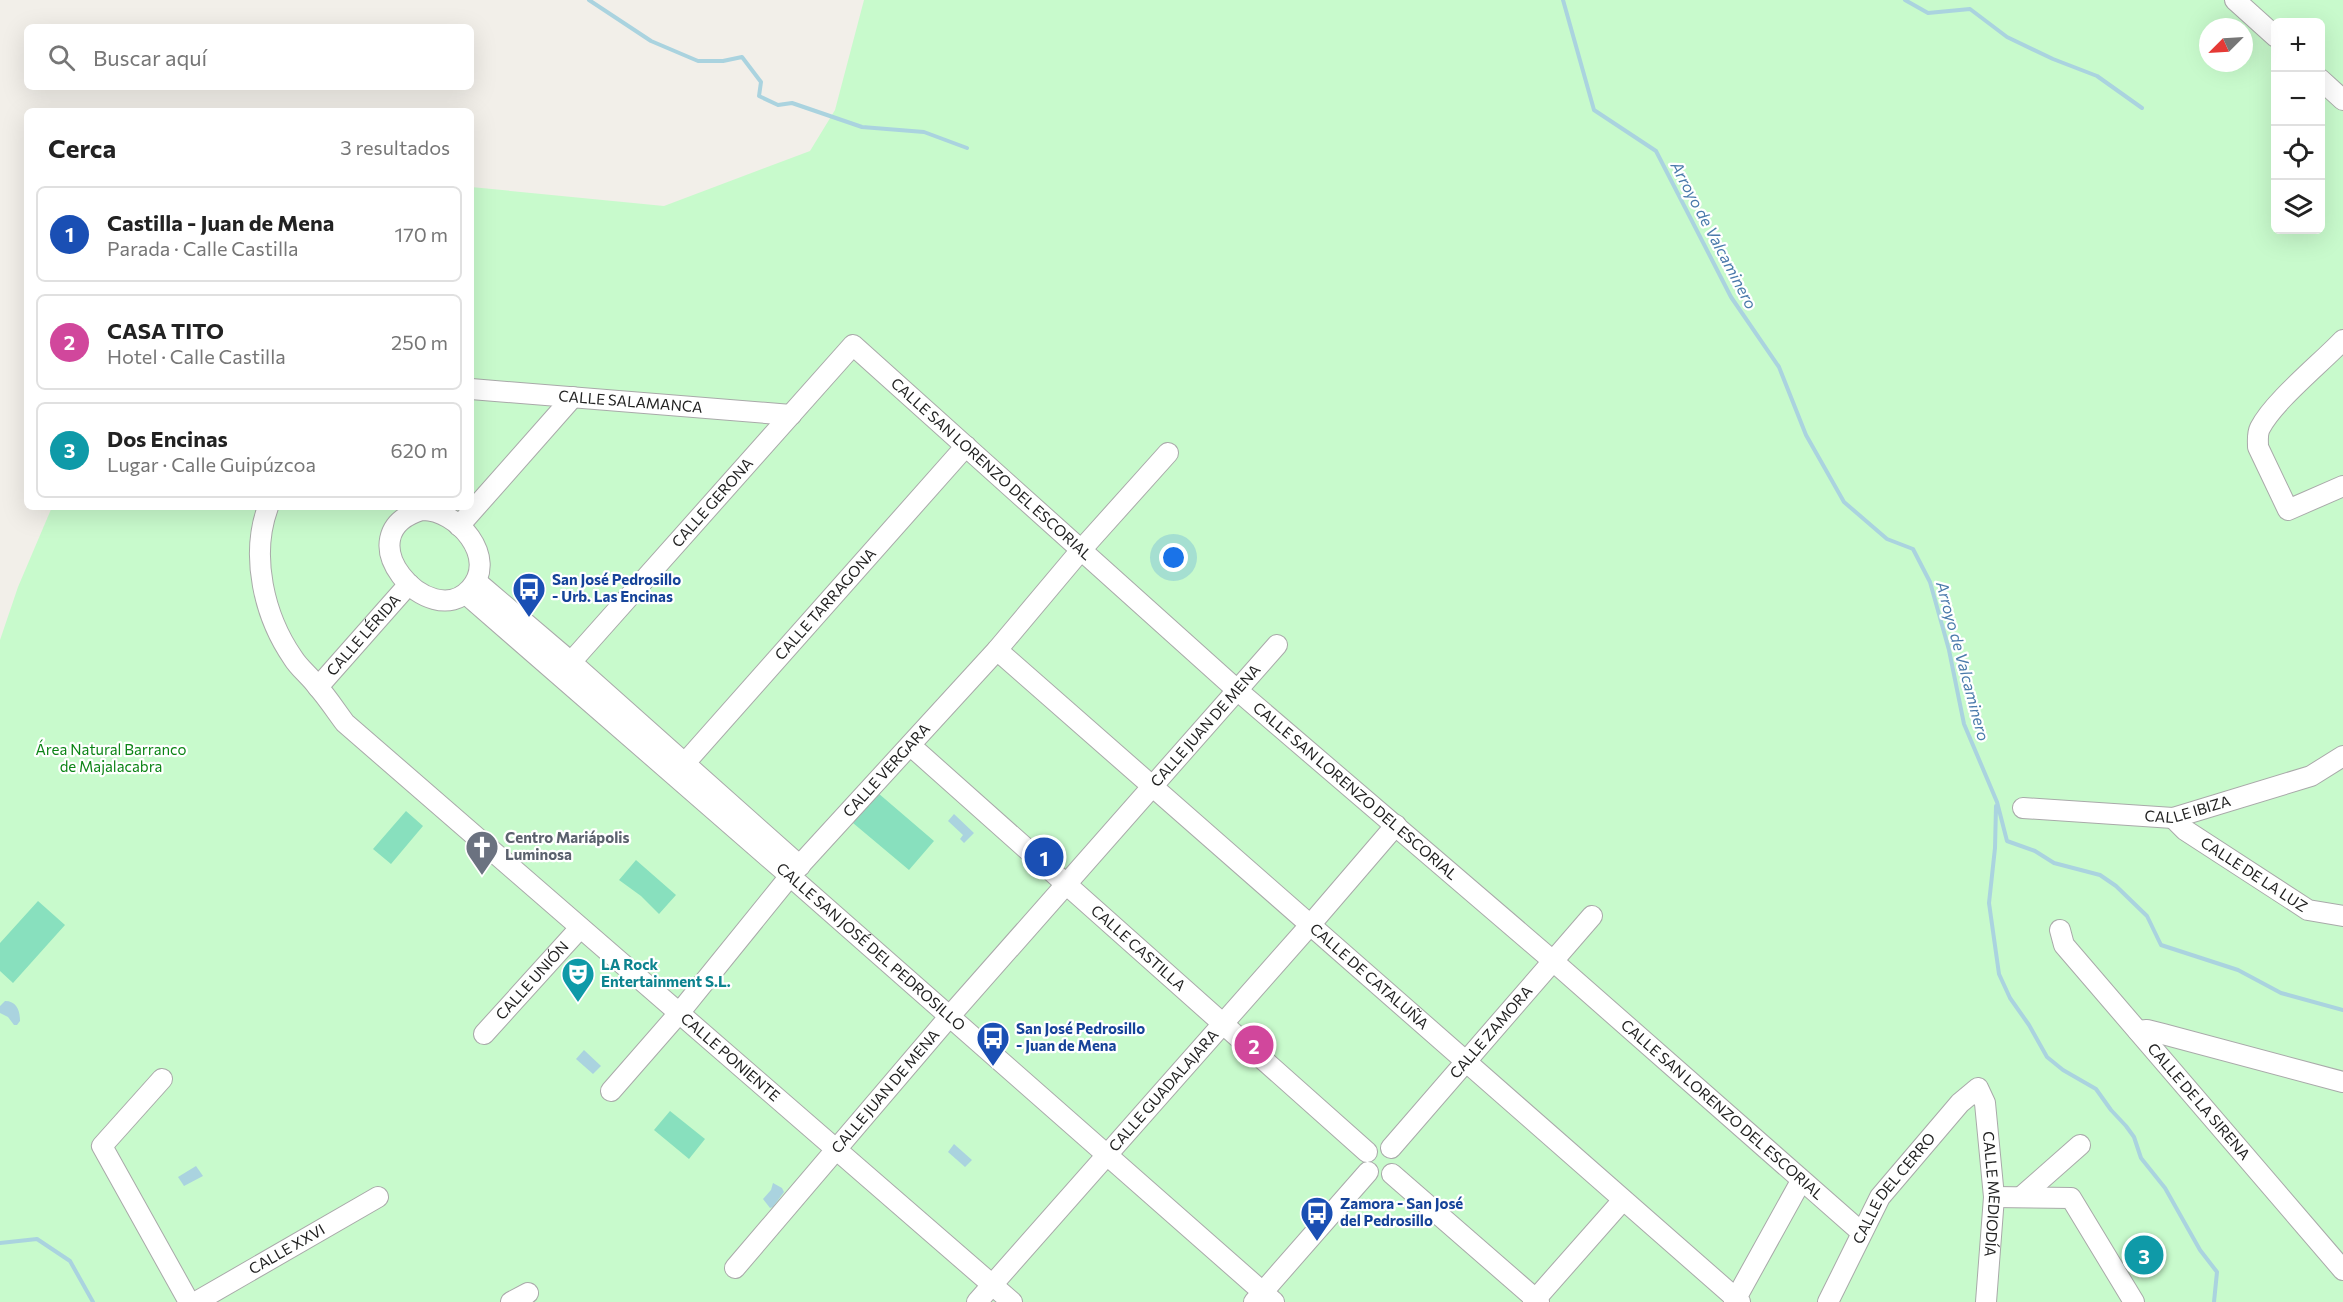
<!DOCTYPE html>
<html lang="es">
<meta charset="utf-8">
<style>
body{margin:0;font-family:Commissioner,sans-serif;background:#f6f6f6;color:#222}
.controls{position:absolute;right:18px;top:18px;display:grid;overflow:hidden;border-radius:9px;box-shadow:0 6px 24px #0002}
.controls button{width:54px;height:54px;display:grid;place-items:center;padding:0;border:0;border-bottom:2px solid #e0e0e0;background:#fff;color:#222;font:30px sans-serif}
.compass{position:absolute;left:2199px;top:18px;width:54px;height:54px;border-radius:50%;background:#fff;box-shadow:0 6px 24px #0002;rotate:246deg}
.you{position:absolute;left:1174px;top:558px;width:21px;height:21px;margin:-15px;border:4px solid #fff;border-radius:50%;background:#1a73e8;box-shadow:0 0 0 9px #1a73e833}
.badge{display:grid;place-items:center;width:39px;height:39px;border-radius:50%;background:#1a73e8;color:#fff;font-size:20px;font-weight:700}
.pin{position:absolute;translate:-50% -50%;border:3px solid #fff;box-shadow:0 2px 6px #0006}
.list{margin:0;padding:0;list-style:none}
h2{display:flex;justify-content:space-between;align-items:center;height:78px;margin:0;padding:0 24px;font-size:26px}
h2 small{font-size:20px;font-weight:400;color:#767676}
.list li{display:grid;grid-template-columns:39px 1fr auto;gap:18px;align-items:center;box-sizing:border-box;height:96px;margin:0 12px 12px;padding:0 12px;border:2px solid #e0e0e0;border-radius:9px}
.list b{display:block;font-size:22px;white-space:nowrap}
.list p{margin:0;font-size:20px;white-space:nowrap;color:#767676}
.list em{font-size:20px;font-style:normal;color:#767676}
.icon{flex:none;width:33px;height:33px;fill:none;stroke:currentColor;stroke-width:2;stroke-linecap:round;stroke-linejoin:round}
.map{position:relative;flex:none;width:2343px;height:1302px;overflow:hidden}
.search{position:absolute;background:#fff;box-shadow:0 6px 24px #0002;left:24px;top:24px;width:450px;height:66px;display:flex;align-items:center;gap:15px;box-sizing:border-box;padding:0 21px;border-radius:9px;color:#767676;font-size:22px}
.panel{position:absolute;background:#fff;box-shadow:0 6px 24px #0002;left:24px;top:108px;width:450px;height:402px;border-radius:9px}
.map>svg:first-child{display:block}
.park{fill:#c8facc;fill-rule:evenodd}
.pitch{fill:#88e0be}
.water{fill:#aad3df}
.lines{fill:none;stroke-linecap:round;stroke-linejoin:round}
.stream{stroke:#aad3df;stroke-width:4}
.minor-casing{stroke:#a9a9a9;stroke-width:22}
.minor{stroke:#fff;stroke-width:20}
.labels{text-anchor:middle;stroke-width:4.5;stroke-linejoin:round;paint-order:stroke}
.street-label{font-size:15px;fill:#222;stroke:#fff}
.transit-label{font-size:15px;font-weight:bold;fill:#164399;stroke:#fff;text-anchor:start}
.park-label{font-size:15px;fill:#0c8416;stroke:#fff}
.worship-label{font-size:15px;font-weight:bold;fill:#5b616d;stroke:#fff;text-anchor:start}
.culture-label{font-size:15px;font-weight:bold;fill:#0d838f;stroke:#fff;text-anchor:start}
.water-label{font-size:16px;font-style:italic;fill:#4a7aab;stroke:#fff}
</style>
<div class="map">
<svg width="2343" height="1302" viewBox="0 0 2343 1302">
<rect width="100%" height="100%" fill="#f2efe9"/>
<path class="park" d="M 864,0 L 2343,0 L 2343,1302 L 0,1302 L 0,640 L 18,587 L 52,507 L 471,507 L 471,187 L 664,206 L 810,151 L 835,110 ZM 2276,22 L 2320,22 L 2320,230 L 2276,230 ZM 2208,27 L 2244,27 L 2244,63 L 2208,63 Z"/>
<path class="pitch" d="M 878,793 L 934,841 L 909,870 L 853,823 Z
M 406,811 L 423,826 L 391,864 L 373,849 Z
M 636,860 L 676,895 L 659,914 L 641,896 L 619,880 Z
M 38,901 L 65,925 L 13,983 L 0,971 L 0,943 Z
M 670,1111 L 705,1139 L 689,1159 L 654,1130 Z"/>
<path class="water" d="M 954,814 L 974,833 L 964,843 L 960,839 L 963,835 L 948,821 Z
M 5,1001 C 17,1001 20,1011 20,1021 L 17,1025 L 14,1025 L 8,1017 L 0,1013 L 0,1006 Z
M 584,1050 L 601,1066 L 593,1074 L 576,1059 Z
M 954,1144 L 972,1160 L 965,1167 L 948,1152 Z
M 196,1166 L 203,1176 L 184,1186 L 178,1177 Z
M 773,1183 L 782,1188 L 784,1192 L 773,1207 L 770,1208 L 763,1199 L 771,1190 Z"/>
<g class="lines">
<path class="stream" d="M 589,0 L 651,41 L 698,61 L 723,61 L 742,57 L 761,82 L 759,96 L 778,105 L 792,103 L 862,127 L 924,132 L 967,148
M 1563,0 L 1594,110 L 1656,151 L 1731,297 L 1779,367 L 1806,435 L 1844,502 L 1887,539 L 1913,549 L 1930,582 L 1949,650 L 1964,724 L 1997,802 L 2007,841 L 2035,851 L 2054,863 L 2100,875 L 2116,886 L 2147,916 L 2161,945 L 2238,970 L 2281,993 L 2343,1010
M 1905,0 L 1928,13 L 1970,9 L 2007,37 L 2053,59 L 2097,76 L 2142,108
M 1996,806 L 1995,848 L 1989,903 L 1999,974 L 2010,998 L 2029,1025 L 2047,1057 L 2063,1070 L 2096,1089 L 2111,1110 L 2126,1126 L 2134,1137 L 2141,1158 L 2165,1188 L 2200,1250 L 2217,1272 L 2214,1302
M 0,1243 L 37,1239 L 70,1261 L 93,1302"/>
<defs>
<g id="minor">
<path d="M 2235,0 L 2276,37"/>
<path d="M 2320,79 L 2343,100"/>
<path d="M 2343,340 C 2321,363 2273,402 2260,428 C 2257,434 2258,440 2258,447 L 2288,510 L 2343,486"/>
<path id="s1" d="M 471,389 L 791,415"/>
<path id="s2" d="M 268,507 C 250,556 264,616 293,658 C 299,668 310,676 317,686 C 327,697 336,711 345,723 L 1012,1302"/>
<path d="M 422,510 C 457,509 499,558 470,589 C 430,634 342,534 422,510 Z"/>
<path d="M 459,526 L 573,397"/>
<path d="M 477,582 L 571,662 L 800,866"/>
<path id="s3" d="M 466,594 L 790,876 L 1274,1302"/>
<path id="s4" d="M 997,650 L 1740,1302"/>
<path id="s5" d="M 571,662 L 853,345 L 1237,690 L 1553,961 L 1861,1232"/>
<path id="s6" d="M 318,687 L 409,584"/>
<path id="s7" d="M 911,746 L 1367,1152"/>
<path id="s8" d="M 685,763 L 966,446"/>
<path id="s9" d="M 2023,808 L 2173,818 L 2311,776 L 2343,756"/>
<path id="s10" d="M 2173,818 L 2185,830 L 2308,910 L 2343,916"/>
<path id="s11" d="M 2060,930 L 2064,945 L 2343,1270"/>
<path d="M 2138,1031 L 2147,1030 L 2163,1034 L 2343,1082"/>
<path id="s12" d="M 484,1034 L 580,928"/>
<path d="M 162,1079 L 102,1146 L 189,1302"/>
<path id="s13" d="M 611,1091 L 680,1012 L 790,876 L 997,650 L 1081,550 L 1168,453"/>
<path id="s14" d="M 1391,1148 L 1592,916"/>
<path d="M 1392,1174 L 1539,1302"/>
<path d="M 1994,1197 L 2071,1198 L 2134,1302"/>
<path d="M 2021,1197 L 2080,1145"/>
<path id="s15" d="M 735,1268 L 949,1017 L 1277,645"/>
<path id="s16" d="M 196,1302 L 378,1197"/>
<path d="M 511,1302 L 528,1293"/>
<path id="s17" d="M 977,1302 L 1311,924 L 1396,825"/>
<path d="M 1254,1302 L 1368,1172"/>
<path d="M 1533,1302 L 1623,1200"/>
<path d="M 1734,1302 L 1801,1181"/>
<path id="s18" d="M 1828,1302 L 1880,1197 L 1960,1103 L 1978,1088 L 1985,1103 L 1994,1197 L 1986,1302"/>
</g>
</defs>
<use href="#minor" class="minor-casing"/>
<use href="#minor" class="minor"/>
</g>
<defs>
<symbol id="bus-pin" viewBox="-11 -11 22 30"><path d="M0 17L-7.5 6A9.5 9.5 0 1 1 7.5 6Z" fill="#1a4fb4" stroke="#fff"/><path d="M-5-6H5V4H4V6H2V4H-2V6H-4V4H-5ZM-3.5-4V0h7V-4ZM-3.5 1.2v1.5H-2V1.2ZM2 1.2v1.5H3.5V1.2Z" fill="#fff"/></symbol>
<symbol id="church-pin" viewBox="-11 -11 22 30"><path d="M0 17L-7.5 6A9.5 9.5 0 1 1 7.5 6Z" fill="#6b7280" stroke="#fff"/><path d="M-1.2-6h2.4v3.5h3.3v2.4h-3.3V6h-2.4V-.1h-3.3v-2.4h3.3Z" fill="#fff"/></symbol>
<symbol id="theatre-pin" viewBox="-11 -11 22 30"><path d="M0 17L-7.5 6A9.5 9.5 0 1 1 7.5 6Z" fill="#0f9aa8" stroke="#fff"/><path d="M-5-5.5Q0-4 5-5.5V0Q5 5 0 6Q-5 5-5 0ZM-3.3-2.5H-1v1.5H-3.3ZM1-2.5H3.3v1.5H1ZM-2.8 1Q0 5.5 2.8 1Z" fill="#fff"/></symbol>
</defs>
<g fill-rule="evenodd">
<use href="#bus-pin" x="510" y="570" width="38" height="52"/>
<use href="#church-pin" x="463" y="828" width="38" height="52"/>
<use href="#theatre-pin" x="559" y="955" width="38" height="52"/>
<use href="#bus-pin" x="974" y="1019" width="38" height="52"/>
<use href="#bus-pin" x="1298" y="1194" width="38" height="52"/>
</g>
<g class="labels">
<g class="street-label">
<text dy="5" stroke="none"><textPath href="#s1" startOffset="160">CALLE SALAMANCA</textPath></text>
<text dy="5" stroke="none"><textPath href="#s5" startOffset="610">CALLE SAN LORENZO DEL ESCORIAL</textPath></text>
<text dy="5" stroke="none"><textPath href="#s5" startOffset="213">CALLE GERONA</textPath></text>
<text dy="5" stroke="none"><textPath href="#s8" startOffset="212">CALLE TARRAGONA</textPath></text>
<text dy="5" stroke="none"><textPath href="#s6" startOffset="69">CALLE LÉRIDA</textPath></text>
<text dy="5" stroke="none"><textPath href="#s15" startOffset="718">CALLE JUAN DE MENA</textPath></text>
<text dy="5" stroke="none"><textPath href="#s13" startOffset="423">CALLE VERGARA</textPath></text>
<text dy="5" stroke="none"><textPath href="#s5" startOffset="1096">CALLE SAN LORENZO DEL ESCORIAL</textPath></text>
<text dy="5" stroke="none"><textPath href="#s9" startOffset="166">CALLE IBIZA</textPath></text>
<text dy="5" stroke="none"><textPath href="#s10" startOffset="99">CALLE DE LA LUZ</textPath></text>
<text dy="5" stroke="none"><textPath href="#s3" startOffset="537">CALLE SAN JOSÉ DEL PEDROSILLO</textPath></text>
<text dy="5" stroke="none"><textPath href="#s7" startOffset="304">CALLE CASTILLA</textPath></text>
<text dy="5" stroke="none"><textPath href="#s4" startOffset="495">CALLE DE CATALUÑA</textPath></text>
<text dy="5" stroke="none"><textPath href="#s12" startOffset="72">CALLE UNIÓN</textPath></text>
<text dy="5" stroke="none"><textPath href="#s14" startOffset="153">CALLE ZAMORA</textPath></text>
<text dy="5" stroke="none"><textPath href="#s2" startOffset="752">CALLE PONIENTE</textPath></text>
<text dy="5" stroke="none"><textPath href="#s15" startOffset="232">CALLE JUAN DE MENA</textPath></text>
<text dy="5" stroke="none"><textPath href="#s17" startOffset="282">CALLE GUADALAJARA</textPath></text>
<text dy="5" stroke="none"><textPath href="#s11" startOffset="222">CALLE DE LA SIRENA</textPath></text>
<text dy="5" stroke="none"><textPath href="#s5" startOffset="1582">CALLE SAN LORENZO DEL ESCORIAL</textPath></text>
<text dy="5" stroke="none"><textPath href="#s18" startOffset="132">CALLE DEL CERRO</textPath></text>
<text dy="5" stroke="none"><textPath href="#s18" startOffset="372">CALLE MEDIODÍA</textPath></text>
<text dy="5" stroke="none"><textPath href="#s16" startOffset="105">CALLE XXVI</textPath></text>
</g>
<g class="transit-label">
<text x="552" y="585">San José Pedrosillo<tspan x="552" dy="17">- Urb. Las Encinas</tspan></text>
<text x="1016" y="1034">San José Pedrosillo<tspan x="1016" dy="17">- Juan de Mena</tspan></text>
<text x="1340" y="1209">Zamora - San José<tspan x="1340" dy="17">del Pedrosillo</tspan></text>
</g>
<g class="park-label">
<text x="111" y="755">Área Natural Barranco<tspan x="111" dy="17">de Majalacabra</tspan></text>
</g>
<g class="worship-label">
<text x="505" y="843">Centro Mariápolis<tspan x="505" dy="17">Luminosa</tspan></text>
</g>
<g class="culture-label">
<text x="601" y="970">LA Rock<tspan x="601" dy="17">Entertainment S.L.</tspan></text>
</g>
<g class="water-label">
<text transform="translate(1714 235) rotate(62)" y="6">Arroyo de Valcaminero</text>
<text transform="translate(1963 661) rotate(75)" y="6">Arroyo de Valcaminero</text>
</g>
</g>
</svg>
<div class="controls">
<button>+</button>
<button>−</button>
<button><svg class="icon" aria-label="locate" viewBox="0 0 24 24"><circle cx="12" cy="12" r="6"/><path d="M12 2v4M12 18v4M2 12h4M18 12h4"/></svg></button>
<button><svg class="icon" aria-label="layers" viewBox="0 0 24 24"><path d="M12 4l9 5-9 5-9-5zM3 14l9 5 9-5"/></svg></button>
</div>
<svg class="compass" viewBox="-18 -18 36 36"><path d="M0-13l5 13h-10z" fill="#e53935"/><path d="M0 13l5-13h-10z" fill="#767676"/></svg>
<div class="you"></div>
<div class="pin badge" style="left:1044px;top:857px;background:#1a4fb4">1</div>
<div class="pin badge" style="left:1254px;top:1045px;background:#d1479c">2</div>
<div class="pin badge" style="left:2144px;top:1255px;background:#0f9aa8">3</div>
<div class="search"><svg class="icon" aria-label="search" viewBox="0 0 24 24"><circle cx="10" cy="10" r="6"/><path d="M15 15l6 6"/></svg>Buscar aquí</div>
<section class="panel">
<h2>Cerca<small>3 resultados</small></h2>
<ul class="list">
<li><span class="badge" style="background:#1a4fb4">1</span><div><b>Castilla - Juan de Mena</b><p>Parada · Calle Castilla</p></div><em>170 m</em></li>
<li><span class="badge" style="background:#d1479c">2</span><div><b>CASA TITO</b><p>Hotel · Calle Castilla</p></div><em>250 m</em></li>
<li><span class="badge" style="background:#0f9aa8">3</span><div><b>Dos Encinas</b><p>Lugar · Calle Guipúzcoa</p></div><em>620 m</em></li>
</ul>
</section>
</div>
